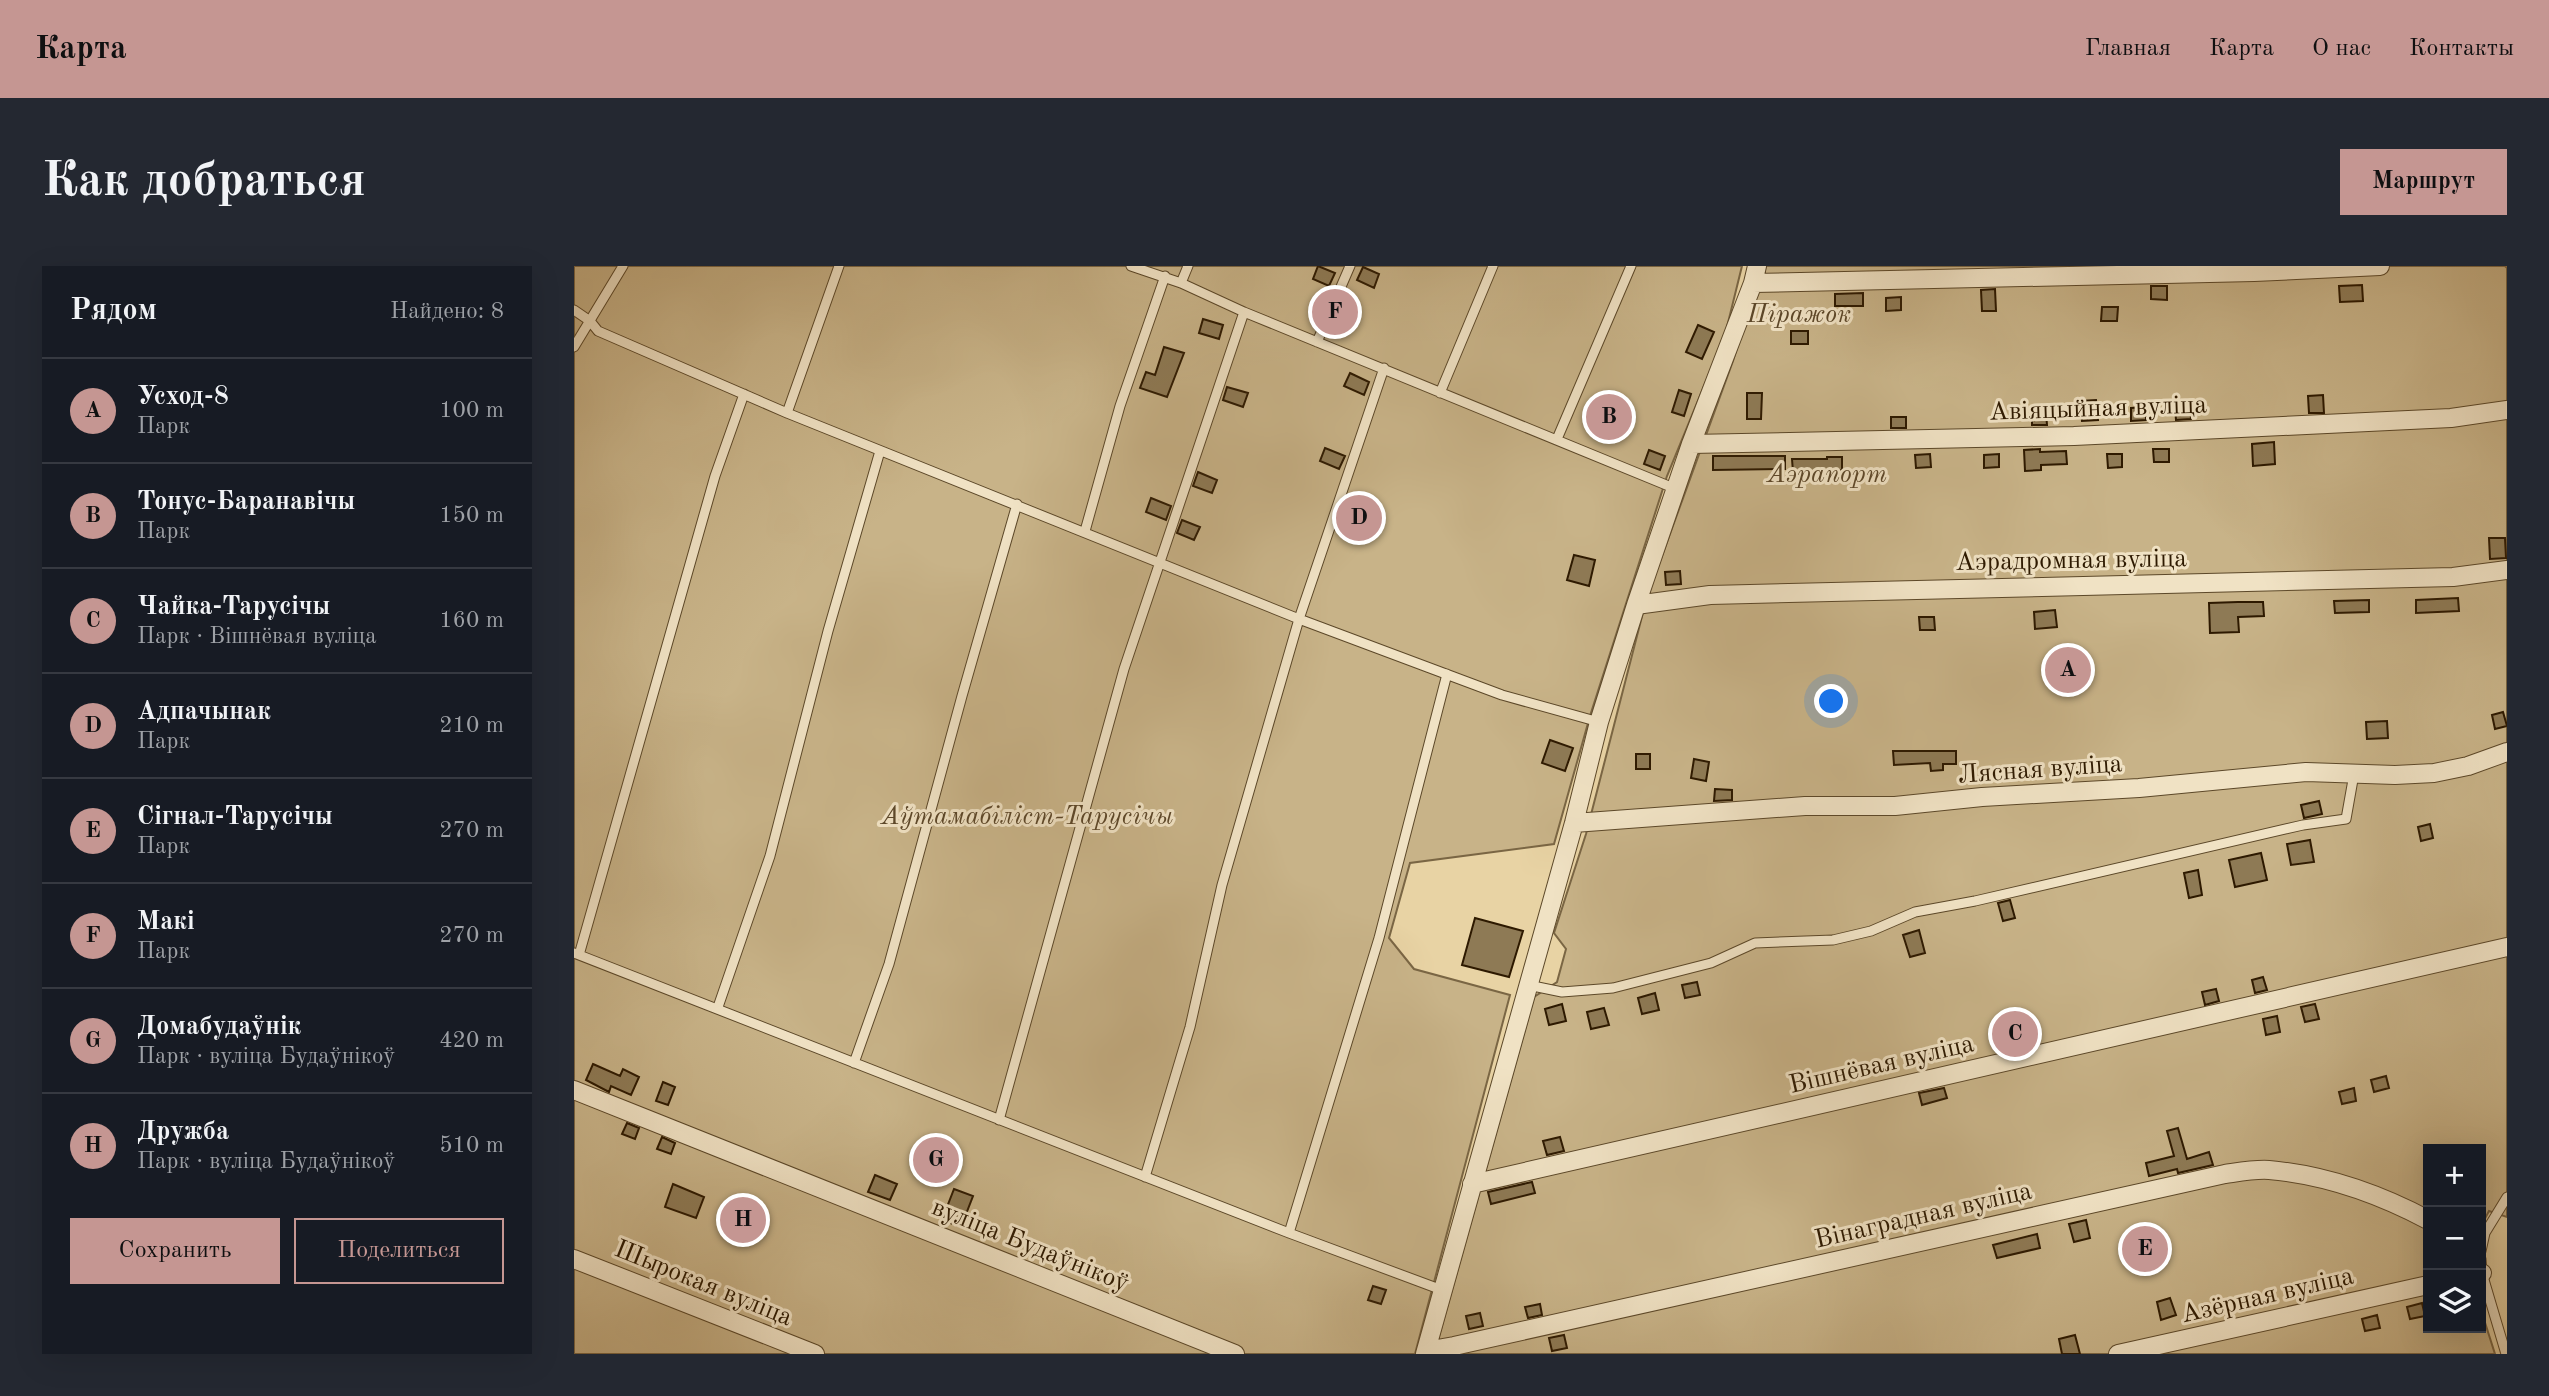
<!DOCTYPE html>
<html lang="ru">
<meta charset="utf-8">
<style>
body{margin:0;font-family:"Old Standard TT",serif;background:#242831;color:#f1f3f6}
.controls{position:absolute;right:21px;bottom:21px;display:grid;overflow:hidden;border-radius:0px;box-shadow:0 7px 28px #0002}
.controls button{width:63px;height:63px;display:grid;place-items:center;padding:0;border:0;border-bottom:2px solid #363941;background:#171b24;color:#f1f3f6;font:35px sans-serif}
.you{position:absolute;left:1258px;top:436px;width:24px;height:24px;margin:-18px;border:5px solid #fff;border-radius:50%;background:#1a73e8;box-shadow:0 0 0 10px #1a73e833}
.badge{display:grid;place-items:center;width:46px;height:46px;border-radius:50%;background:#c59692;color:#111;font-size:23px;font-weight:700}
.pin{position:absolute;translate:-50% -50%;border:4px solid #fff;box-shadow:0 2px 7px #0006}
.list{margin:0;padding:0;list-style:none}
h2{display:flex;justify-content:space-between;align-items:center;height:91px;margin:0;padding:0 28px;font-size:30px}
h2 small{font-size:23px;font-weight:400;color:#9ea1a6}
.list li{display:grid;grid-template-columns:46px 1fr auto;gap:21px;align-items:center;box-sizing:border-box;height:105px;padding:0 28px;border-top:2px solid #363941}
.list b{display:block;font-size:26px;white-space:nowrap}
.list p{margin:0;font-size:23px;white-space:nowrap;color:#9ea1a6}
.list em{font-size:23px;font-style:normal;color:#9ea1a6}
.actions{display:flex;gap:14px;padding:21px 28px}
.actions a{flex:1;padding:16px 0;border:2px solid #c59692;border-radius:0px;text-align:center;font-size:24px;color:#c59692}
.actions .main{background:#c59692;color:#111}
.icon{flex:none;width:38px;height:38px;fill:none;stroke:currentColor;stroke-width:2;stroke-linecap:round;stroke-linejoin:round}
.map{position:relative;flex:none;width:1933px;height:1088px;overflow:hidden;border-radius:0px}
header{display:flex;align-items:center;gap:42px;box-sizing:border-box;height:98px;padding:0 35px;background:#c59692;color:#111}
header strong{font-size:33px}
nav{display:flex;gap:38px;margin-inline-start:auto;font-size:24px}
.intro{display:flex;align-items:center;justify-content:space-between;box-sizing:border-box;height:168px;padding:0 42px}
h1{margin:0;font-size:49px}
.button{padding:18px 32px;border-radius:0px;background:#c59692;color:#111;font-size:24px;font-weight:700}
main{display:flex;gap:42px;padding:0 42px}
aside{flex:1;background:#171b24;border-radius:0px;box-shadow:0 7px 28px #0002}
.map>svg:first-child{display:block}
.green{fill:#c8b388;stroke:#7a6644;stroke-width:2}
.building{fill:#8e7a55;stroke:#2d1900;stroke-width:2}
.lines{fill:none;stroke-linecap:round;stroke-linejoin:round}
.service-casing{stroke:#5c4829;stroke-width:11}
.minor-casing{stroke:#5c4829;stroke-width:20}
.service{stroke:#f0e2c4;stroke-width:9}
.minor{stroke:#f0e2c4;stroke-width:18}
.labels{text-anchor:middle;stroke-width:6;stroke-linejoin:round;paint-order:stroke}
.park-label{font-size:26px;font-style:italic;fill:#5c4729;stroke:#f0e2c4}
.street-label{font-size:26px;fill:#2d1900;stroke:#f0e2c4}
</style>
<header>
<strong>Карта</strong>
<nav><a>Главная</a><a>Карта</a><a>О нас</a><a>Контакты</a></nav>
</header>
<div class="intro"><h1>Как добраться</h1><a class="button">Маршрут</a></div>
<main>
<aside>
<h2>Рядом<small>Найдено: 8</small></h2>
<ul class="list">
<li><span class="badge">A</span><div><b>Усход-8</b><p>Парк</p></div><em>100 m</em></li>
<li><span class="badge">B</span><div><b>Тонус-Баранавічы</b><p>Парк</p></div><em>150 m</em></li>
<li><span class="badge">C</span><div><b>Чайка-Тарусічы</b><p>Парк · Вішнёвая вуліца</p></div><em>160 m</em></li>
<li><span class="badge">D</span><div><b>Адпачынак</b><p>Парк</p></div><em>210 m</em></li>
<li><span class="badge">E</span><div><b>Сігнал-Тарусічы</b><p>Парк</p></div><em>270 m</em></li>
<li><span class="badge">F</span><div><b>Макі</b><p>Парк</p></div><em>270 m</em></li>
<li><span class="badge">G</span><div><b>Домабудаўнік</b><p>Парк · вуліца Будаўнікоў</p></div><em>420 m</em></li>
<li><span class="badge">H</span><div><b>Дружба</b><p>Парк · вуліца Будаўнікоў</p></div><em>510 m</em></li>
</ul>
<div class="actions"><a class="main">Сохранить</a><a>Поделиться</a></div>
</aside>
<div class="map">
<svg width="1933" height="1088" viewBox="0 0 1933 1088">
<rect width="100%" height="100%" fill="#e8d3a4"/>
<filter id="stains"><feTurbulence type="fractalNoise" baseFrequency=".00286" numOctaves="4"/><feColorMatrix values="0 0 0 0 .2 0 0 0 0 .09 0 0 0 0 .02 0 0 0 .5 -.17"/></filter>
<radialGradient id="worn" r=".72"><stop offset=".6" stop-color="#630" stop-opacity="0"/><stop offset="1" stop-color="#630" stop-opacity=".3"/></radialGradient>
<path class="green" d="M 0,0 L 1168,0 L 1151,69 L 1093,210 L 1016,450 L 980,578 L 836,597 L 815,672 L 840,703 L 936,729 L 841,1088 L 0,1088 Z
M 1189,0 L 1931,0 L 1933,2 L 1933,951 L 1915,945 L 1907,960 L 1907,883 L 1854,883 L 1854,1062 L 1907,1062 L 1907,1044 L 1921,1088 L 860,1088 L 960,731 L 983,716 L 992,683 L 980,667 L 1012,568 L 1073,331 L 1159,95 Z"/>
<path class="building" d="M 744,0 L 761,7 L 755,20 L 739,13 Z
M 789,1 L 805,8 L 800,22 L 783,14 Z
M 1788,19 L 1789,35 L 1766,36 L 1765,20 Z
M 1577,20 L 1593,20 L 1593,34 L 1577,33 Z
M 1421,23 L 1422,45 L 1408,45 L 1407,24 Z
M 1289,27 L 1289,40 L 1261,40 L 1261,28 Z
M 1327,31 L 1327,44 L 1312,45 L 1312,32 Z
M 1528,41 L 1544,41 L 1543,55 L 1527,55 Z
M 629,53 L 649,59 L 645,73 L 625,67 Z
M 1124,59 L 1140,66 L 1128,93 L 1112,86 Z
M 1217,65 L 1234,65 L 1234,78 L 1217,78 Z
M 590,81 L 610,87 L 593,131 L 566,122 L 572,106 L 581,109 Z
M 776,107 L 795,116 L 790,129 L 770,120 Z
M 653,121 L 674,127 L 669,141 L 649,134 Z
M 1105,124 L 1117,128 L 1110,150 L 1098,146 Z
M 1173,127 L 1188,127 L 1187,153 L 1173,153 Z
M 1749,129 L 1750,147 L 1735,147 L 1734,130 Z
M 1522,134 L 1524,154 L 1508,155 L 1506,135 Z
M 1572,141 L 1572,154 L 1557,155 L 1557,142 Z
M 1616,141 L 1617,153 L 1602,154 L 1601,142 Z
M 1472,146 L 1473,159 L 1458,159 L 1458,147 Z
M 1317,151 L 1332,151 L 1332,162 L 1317,162 Z
M 1700,176 L 1701,198 L 1679,200 L 1678,178 Z
M 751,182 L 771,190 L 765,203 L 746,195 Z
M 1466,183 L 1466,186 L 1492,185 L 1493,198 L 1467,199 L 1467,204 L 1451,205 L 1450,184 Z
M 1579,183 L 1595,183 L 1595,196 L 1580,196 Z
M 1075,184 L 1091,190 L 1086,204 L 1070,198 Z
M 1356,188 L 1357,201 L 1342,202 L 1341,189 Z
M 1425,188 L 1425,201 L 1410,202 L 1410,189 Z
M 1533,188 L 1548,188 L 1548,201 L 1534,202 Z
M 1139,190 L 1211,190 L 1211,203 L 1139,204 Z
M 1253,191 L 1268,191 L 1268,204 L 1219,206 L 1218,193 L 1253,193 Z
M 624,206 L 643,214 L 638,227 L 619,220 Z
M 577,232 L 597,240 L 592,254 L 572,246 Z
M 608,254 L 626,261 L 620,274 L 603,267 Z
M 1915,272 L 1931,272 L 1932,292 L 1916,293 Z
M 1000,289 L 1021,294 L 1015,320 L 993,314 Z
M 1106,305 L 1107,318 L 1092,319 L 1091,306 Z
M 1884,332 L 1885,345 L 1842,347 L 1842,334 Z
M 1795,334 L 1795,346 L 1761,347 L 1760,335 Z
M 1664,336 L 1689,336 L 1690,350 L 1664,351 L 1665,366 L 1636,367 L 1635,337 Z
M 1481,344 L 1483,361 L 1461,363 L 1460,346 Z
M 1345,351 L 1360,351 L 1361,364 L 1346,364 Z
M 1929,446 L 1933,460 L 1921,463 L 1918,449 Z
M 1813,455 L 1814,472 L 1793,473 L 1792,456 Z
M 976,474 L 999,482 L 991,505 L 968,497 Z
M 1319,485 L 1382,485 L 1382,498 L 1369,498 L 1369,504 L 1357,505 L 1356,497 L 1320,499 Z
M 1062,488 L 1076,488 L 1076,503 L 1062,503 Z
M 1120,493 L 1135,496 L 1132,515 L 1117,512 Z
M 1141,523 L 1158,524 L 1158,534 L 1140,535 Z
M 1745,535 L 1748,548 L 1730,552 L 1727,539 Z
M 1856,558 L 1859,572 L 1847,575 L 1844,561 Z
M 1736,574 L 1740,596 L 1717,599 L 1713,578 Z
M 1687,587 L 1693,614 L 1661,621 L 1655,594 Z
M 1624,604 L 1628,629 L 1615,632 L 1610,607 Z
M 1436,634 L 1441,652 L 1429,655 L 1424,637 Z
M 901,652 L 949,665 L 935,711 L 888,699 Z
M 1345,664 L 1351,687 L 1336,691 L 1329,669 Z
M 1689,711 L 1693,724 L 1681,727 L 1678,714 Z
M 1123,716 L 1126,729 L 1111,732 L 1108,719 Z
M 1642,723 L 1645,735 L 1631,739 L 1628,726 Z
M 1081,727 L 1085,744 L 1068,748 L 1064,732 Z
M 988,738 L 992,755 L 975,759 L 971,743 Z
M 1741,738 L 1745,753 L 1731,756 L 1727,741 Z
M 1030,742 L 1035,759 L 1017,763 L 1013,746 Z
M 1703,750 L 1706,766 L 1692,769 L 1689,753 Z
M 19,798 L 46,810 L 49,803 L 65,811 L 57,829 L 37,820 L 35,826 L 12,814 Z
M 1812,810 L 1815,822 L 1800,826 L 1797,814 Z
M 89,816 L 101,821 L 94,839 L 82,835 Z
M 1370,822 L 1373,832 L 1348,839 L 1345,827 Z
M 1780,822 L 1782,835 L 1768,838 L 1765,826 Z
M 53,857 L 65,862 L 61,873 L 48,868 Z
M 1604,862 L 1613,893 L 1635,886 L 1639,899 L 1604,907 L 1603,903 L 1575,910 L 1572,897 L 1600,890 L 1593,865 Z
M 88,871 L 101,877 L 97,888 L 83,883 Z
M 986,871 L 990,885 L 973,889 L 969,875 Z
M 301,909 L 323,918 L 316,934 L 294,926 Z
M 958,916 L 961,927 L 917,938 L 914,926 Z
M 99,918 L 130,931 L 122,952 L 91,941 Z
M 380,923 L 399,930 L 387,961 L 368,954 Z
M 1512,954 L 1516,972 L 1500,976 L 1495,958 Z
M 1463,968 L 1466,982 L 1423,992 L 1419,979 Z
M 799,1020 L 812,1024 L 807,1038 L 794,1034 Z
M 1596,1032 L 1602,1049 L 1587,1054 L 1583,1036 Z
M 1848,1037 L 1851,1050 L 1836,1053 L 1833,1041 Z
M 966,1038 L 968,1049 L 954,1052 L 951,1041 Z
M 906,1047 L 909,1060 L 895,1063 L 892,1050 Z
M 1803,1049 L 1806,1062 L 1791,1065 L 1788,1053 Z
M 990,1069 L 993,1082 L 978,1085 L 975,1072 Z
M 1501,1069 L 1506,1088 L 1488,1088 L 1485,1073 Z"/>
<g class="lines">
<defs>
<path id="service" d="M 557,0 L 607,17 L 670,46 L 1102,223
M 607,17 L 614,0
M 0,44 L 16,55 L 24,65 L 213,147 L 725,353 L 928,429 L 1025,456
M 743,76 L 776,0
M 0,81 L 49,0
M 866,127 L 919,0
M 213,147 L 265,0
M 983,173 L 1057,0
M 511,265 L 546,140 L 591,10
M 0,687 L 715,967 L 868,1024
M 5,689 L 141,210 L 170,128
M 954,719 L 988,726 L 1039,722 L 1137,697 L 1181,677 L 1259,674 L 1297,665 L 1341,646 L 1401,635 L 1729,559 L 1772,553 L 1780,508
M 144,741 L 196,590 L 254,365 L 306,185
M 280,797 L 315,698 L 388,430 L 443,238
M 425,854 L 550,403 L 670,46
M 571,911 L 616,761 L 648,619 L 725,353 L 810,102
M 715,967 L 805,672 L 873,408
M 1907,985 L 1911,967 L 1933,931
M 1907,993 L 1908,1007 L 1932,1088"/>
<path id="minor" d="M 1179,17 L 1680,6 L 1806,0
M 1117,178 L 1500,170 L 1877,152 L 1933,144
M 1062,339 L 1136,329 L 1879,311 L 1933,304
M 1000,557 L 1231,540 L 1321,540 L 1408,531 L 1565,522 L 1732,506 L 1821,509 L 1860,507 L 1894,500 L 1933,486
M 0,824 L 661,1088
M 898,918 L 1933,681
M 0,993 L 241,1088
M 1907,1007 L 1908,1007
M 852,1085 L 880,1080 L 1651,908 C 1665,906 1681,903 1695,904 C 1751,909 1805,928 1854,954
M 851,1088 L 1000,557 L 1025,456 L 1062,339 L 1117,178 L 1179,17 L 1183,0
M 1544,1088 L 1854,1019"/>
</defs>
<use href="#service" class="service-casing"/>
<use href="#minor" class="minor-casing"/>
<use href="#service" class="service"/>
<use href="#minor" class="minor"/>
</g>
<g class="labels">
<g class="park-label">
<text x="1225" y="56">Піражок</text>
<text x="1253" y="216">Аэрапорт</text>
<text x="453" y="558">Аўтамабіліст-Тарусічы</text>
</g>
<g class="street-label">
<text transform="translate(1524 141) rotate(-2)" y="9">Авіяцыйная вуліца</text>
<text transform="translate(1497 293) rotate(-1)" y="9">Аэрадромная вуліца</text>
<text transform="translate(1466 502) rotate(-4)" y="9">Лясная вуліца</text>
<text transform="translate(1307 797) rotate(-13)" y="9">Вішнёвая вуліца</text>
<text transform="translate(1349 948) rotate(-13)" y="9">Вінаградная вуліца</text>
<text transform="translate(457 978) rotate(22)" y="9">вуліца Будаўнікоў</text>
<text transform="translate(130 1016) rotate(22)" y="9">Шырокая вуліца</text>
<text transform="translate(1693 1028) rotate(-13)" y="9">Азёрная вуліца</text>
</g>
</g>
<rect width="100%" height="100%" filter="url(#stains)"/>
<rect width="100%" height="100%" fill="url(#worn)"/>
</svg>
<div class="controls">
<button>+</button>
<button>−</button>
<button><svg class="icon" aria-label="layers" viewBox="0 0 24 24"><path d="M12 4l9 5-9 5-9-5zM3 14l9 5 9-5"/></svg></button>
</div>
<div class="you"></div>
<div class="pin badge" style="left:1494px;top:404px">A</div>
<div class="pin badge" style="left:1035px;top:151px">B</div>
<div class="pin badge" style="left:1441px;top:768px">C</div>
<div class="pin badge" style="left:785px;top:252px">D</div>
<div class="pin badge" style="left:1571px;top:983px">E</div>
<div class="pin badge" style="left:761px;top:46px">F</div>
<div class="pin badge" style="left:362px;top:894px">G</div>
<div class="pin badge" style="left:169px;top:954px">H</div>
</div>
</main>
